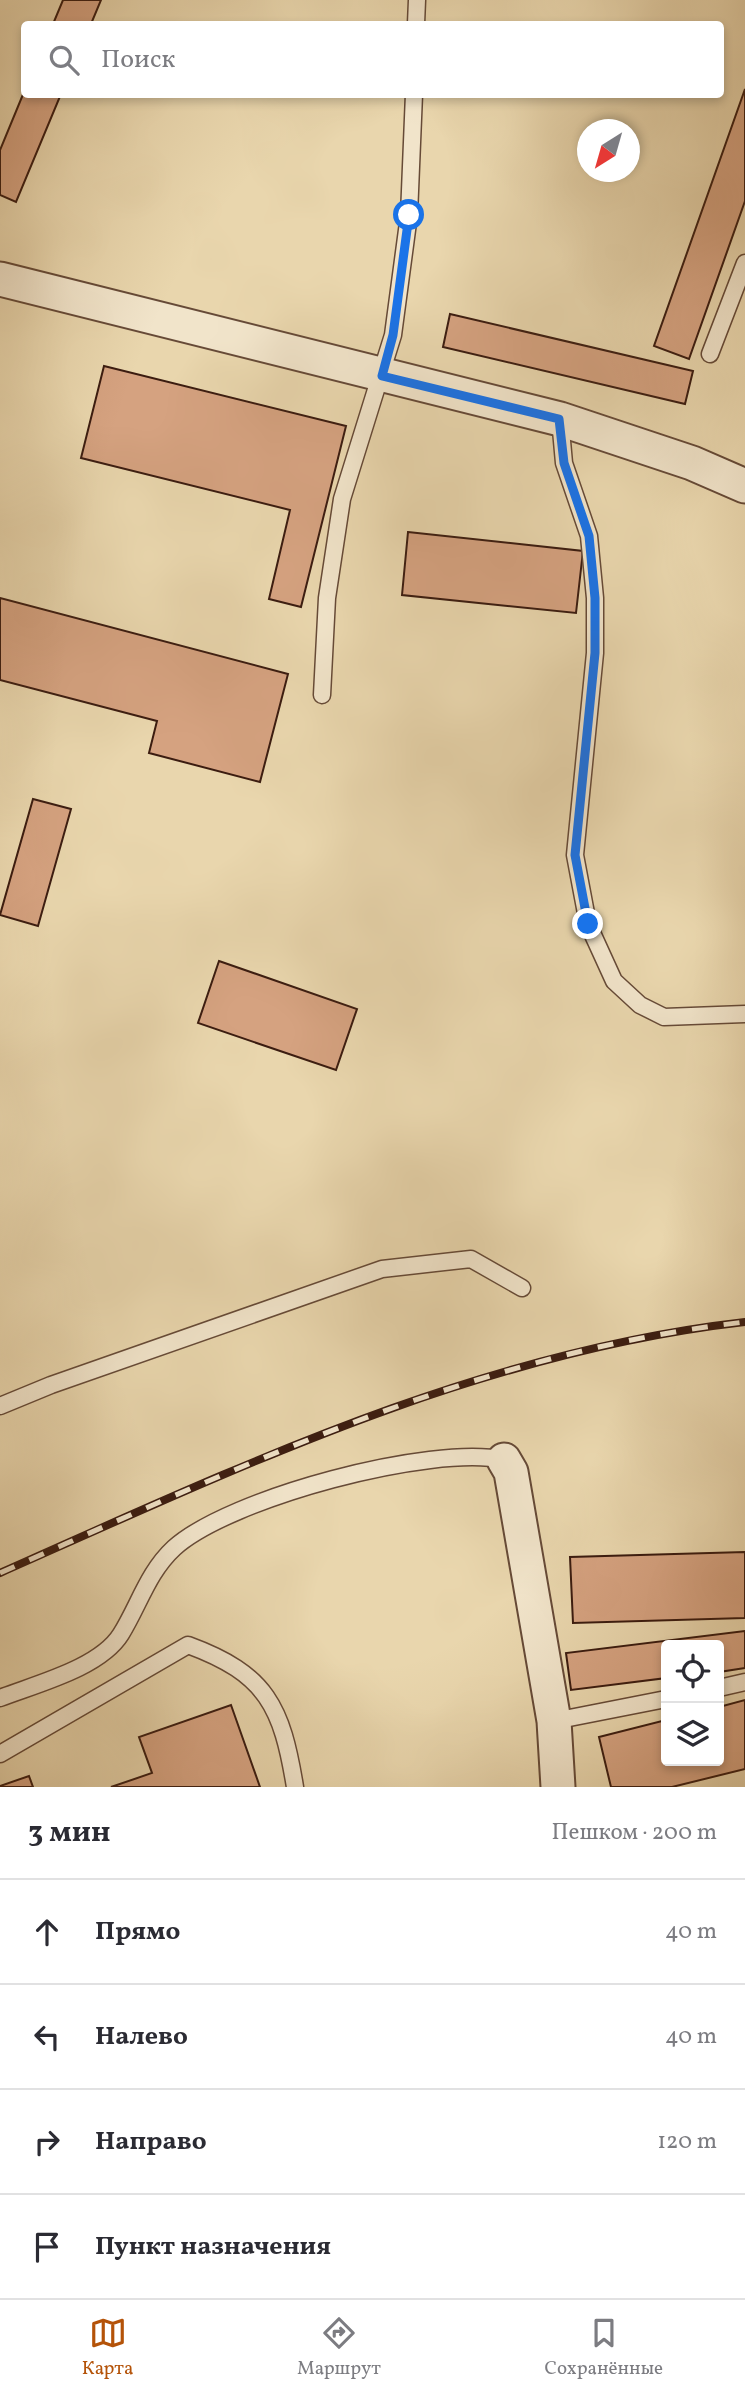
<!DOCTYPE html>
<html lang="ru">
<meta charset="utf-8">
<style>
body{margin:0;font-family:Vollkorn,serif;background:#f7f7f7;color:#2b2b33}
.controls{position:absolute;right:21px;bottom:21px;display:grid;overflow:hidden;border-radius:7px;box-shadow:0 4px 10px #0003}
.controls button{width:63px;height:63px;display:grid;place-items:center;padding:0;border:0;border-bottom:2px solid #e1e1e2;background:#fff;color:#2b2b33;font:35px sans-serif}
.compass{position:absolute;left:577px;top:119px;width:63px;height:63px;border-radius:50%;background:#fff;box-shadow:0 4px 10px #0003;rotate:217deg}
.stop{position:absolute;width:21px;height:21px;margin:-16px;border:5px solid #1a73e8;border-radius:50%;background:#fff}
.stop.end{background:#1a73e8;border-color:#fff;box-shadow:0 2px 7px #0008}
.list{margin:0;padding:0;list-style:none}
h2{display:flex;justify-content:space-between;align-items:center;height:91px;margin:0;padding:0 28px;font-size:30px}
h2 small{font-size:23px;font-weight:400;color:#7c7c81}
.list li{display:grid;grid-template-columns:46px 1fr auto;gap:21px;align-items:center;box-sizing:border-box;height:105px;padding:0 28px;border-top:2px solid #e1e1e2}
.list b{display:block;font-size:26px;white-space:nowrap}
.list em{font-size:23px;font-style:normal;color:#7c7c81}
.icon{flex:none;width:38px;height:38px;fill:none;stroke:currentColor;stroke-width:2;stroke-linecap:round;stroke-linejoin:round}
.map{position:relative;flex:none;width:745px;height:1787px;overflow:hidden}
.search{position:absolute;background:#fff;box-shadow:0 4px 10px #0003;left:21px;right:21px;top:21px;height:77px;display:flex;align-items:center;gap:18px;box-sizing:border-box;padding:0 24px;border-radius:7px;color:#7c7c81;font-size:26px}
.sheet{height:511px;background:#fff}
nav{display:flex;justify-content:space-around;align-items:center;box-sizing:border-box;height:98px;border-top:2px solid #e1e1e2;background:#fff;font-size:19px;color:#7c7c81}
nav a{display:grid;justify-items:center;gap:4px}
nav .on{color:#b45309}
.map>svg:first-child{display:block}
.building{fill:#d5a280;stroke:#3b1c10;stroke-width:2}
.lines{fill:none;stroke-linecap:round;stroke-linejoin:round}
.lane-casing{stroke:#664a37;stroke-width:19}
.street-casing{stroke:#664a37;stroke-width:37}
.lane{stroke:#f1e4ca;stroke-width:16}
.street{stroke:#f1e4ca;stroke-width:33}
.rail-casing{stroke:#3b1c10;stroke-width:8}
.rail{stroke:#f1e4ca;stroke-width:5;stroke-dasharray:16;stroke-linecap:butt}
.route{stroke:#1a73e8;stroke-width:9}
</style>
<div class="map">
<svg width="745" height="1787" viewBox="0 0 745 1787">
<rect width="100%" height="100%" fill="#e9d6ad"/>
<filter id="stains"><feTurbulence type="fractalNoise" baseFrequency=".00286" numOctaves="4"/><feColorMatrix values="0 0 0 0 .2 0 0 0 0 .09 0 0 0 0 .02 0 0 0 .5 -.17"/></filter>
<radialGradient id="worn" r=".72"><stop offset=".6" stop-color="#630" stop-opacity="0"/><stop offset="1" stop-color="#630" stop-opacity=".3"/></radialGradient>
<path class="building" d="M 63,0 L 101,0 L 91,24 L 53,24 Z
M 745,89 L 745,201 L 689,359 L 654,346 Z
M 24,92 L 24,94 L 61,94 L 16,202 L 0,195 L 0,150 Z
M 450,314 L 693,371 L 685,404 L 443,347 Z
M 104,366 L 346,426 L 301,607 L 269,599 L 290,510 L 81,458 Z
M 408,532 L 583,551 L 576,613 L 402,595 Z
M 0,598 L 288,674 L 260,782 L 149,753 L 157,721 L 0,680 Z
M 33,799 L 71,809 L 38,926 L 0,915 Z
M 219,961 L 357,1009 L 336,1070 L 198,1023 Z
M 745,1552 L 745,1618 L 573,1623 L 570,1557 Z
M 745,1631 L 745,1668 L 719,1672 L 719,1645 L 666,1645 L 666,1678 L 571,1690 L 566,1653 Z
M 745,1700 L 745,1769 L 672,1787 L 611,1787 L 599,1737 L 666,1720 L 666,1761 L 719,1761 L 719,1707 Z
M 231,1705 L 260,1787 L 111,1787 L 152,1773 L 139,1737 Z
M 29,1776 L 33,1787 L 0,1787 L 0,1786 Z"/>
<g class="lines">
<defs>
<path id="lane" d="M 416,24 L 417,0
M 710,354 L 745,263
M 560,419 L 564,463 L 589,536 L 595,598 L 595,653 L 575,855 L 588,924 L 614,981 L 640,1005 L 664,1017 L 745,1014
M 322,695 L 327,598 L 342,499 L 393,335 L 409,215 L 414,94
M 0,1406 L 51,1385 L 382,1269 L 471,1259 L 522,1288
M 719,1688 L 745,1682
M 0,1698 C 36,1684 100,1668 121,1634 C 139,1605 148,1572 174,1548 C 229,1498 432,1444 504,1460
M 554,1721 L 666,1699
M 0,1754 L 188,1645 C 267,1674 282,1707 295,1787"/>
<path id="street" d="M 0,279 L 560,419 L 692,463 L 745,486
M 504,1460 L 511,1472 L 554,1721 L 558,1787"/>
</defs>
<use href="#lane" class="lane-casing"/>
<use href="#street" class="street-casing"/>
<use href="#lane" class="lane"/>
<use href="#street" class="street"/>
<defs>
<path id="rail" d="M 0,1573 C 241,1466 480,1352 745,1322"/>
</defs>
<use href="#rail" class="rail-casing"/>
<use href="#rail" class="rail"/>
</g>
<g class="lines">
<path class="route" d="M 409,215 L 393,335 L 382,376 L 559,419 L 564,463 L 589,536 L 595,598 L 595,653 L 575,855 L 588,924"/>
</g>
<rect width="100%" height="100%" filter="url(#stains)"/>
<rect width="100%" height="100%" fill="url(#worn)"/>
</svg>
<div class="controls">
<button><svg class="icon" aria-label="locate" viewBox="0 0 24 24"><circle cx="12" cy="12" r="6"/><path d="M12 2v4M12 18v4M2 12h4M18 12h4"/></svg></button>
<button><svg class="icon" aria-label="layers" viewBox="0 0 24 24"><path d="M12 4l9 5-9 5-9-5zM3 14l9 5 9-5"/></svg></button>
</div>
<svg class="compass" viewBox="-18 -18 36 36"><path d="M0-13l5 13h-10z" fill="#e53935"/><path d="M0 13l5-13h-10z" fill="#7c7c81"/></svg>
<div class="stop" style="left:409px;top:215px"></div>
<div class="stop end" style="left:588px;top:924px"></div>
<div class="search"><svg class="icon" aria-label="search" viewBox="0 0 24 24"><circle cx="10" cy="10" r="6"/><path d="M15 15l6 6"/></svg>Поиск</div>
</div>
<section class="sheet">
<h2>3 мин<small>Пешком · 200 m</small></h2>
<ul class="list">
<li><svg class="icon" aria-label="ahead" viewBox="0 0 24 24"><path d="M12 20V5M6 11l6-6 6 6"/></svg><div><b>Прямо</b></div><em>40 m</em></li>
<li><svg class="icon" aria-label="left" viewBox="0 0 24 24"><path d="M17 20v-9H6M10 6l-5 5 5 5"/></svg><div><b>Налево</b></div><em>40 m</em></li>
<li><svg class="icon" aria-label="right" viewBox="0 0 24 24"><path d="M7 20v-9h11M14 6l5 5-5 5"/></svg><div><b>Направо</b></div><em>120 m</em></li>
<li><svg class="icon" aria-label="arrive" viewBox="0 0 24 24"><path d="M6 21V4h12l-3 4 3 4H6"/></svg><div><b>Пункт назначения</b></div></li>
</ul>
</section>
<nav>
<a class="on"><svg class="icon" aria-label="map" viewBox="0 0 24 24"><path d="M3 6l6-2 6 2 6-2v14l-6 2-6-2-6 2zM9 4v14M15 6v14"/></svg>Карта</a>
<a><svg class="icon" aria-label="directions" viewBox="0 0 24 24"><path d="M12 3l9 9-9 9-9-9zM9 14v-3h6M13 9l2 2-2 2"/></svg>Маршрут</a>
<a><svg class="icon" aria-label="saved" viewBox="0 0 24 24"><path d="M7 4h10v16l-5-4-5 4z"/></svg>Сохранённые</a>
</nav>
